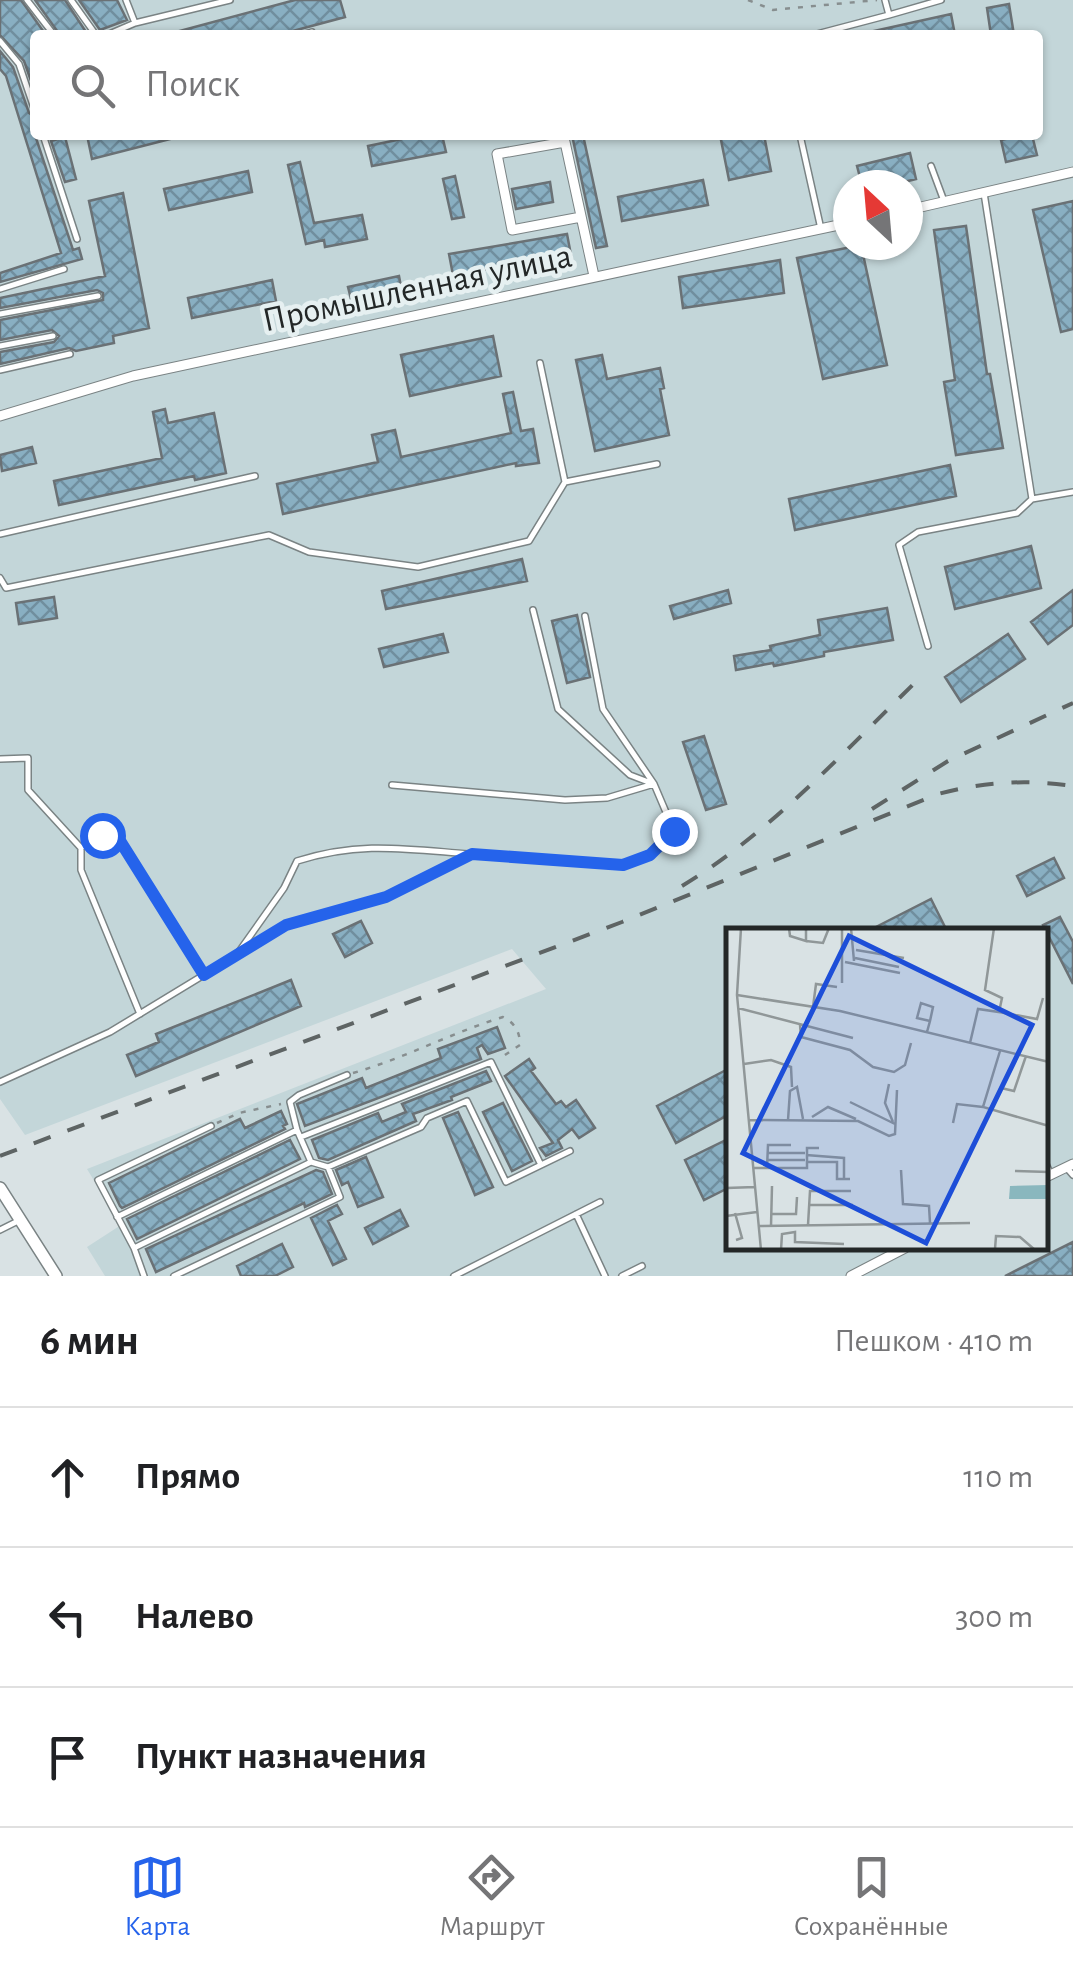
<!DOCTYPE html>
<html lang="ru">
<meta charset="utf-8">
<style>
body{margin:0;font-family:"Alegreya Sans",sans-serif;background:#f2f2f2;color:#202124}
.compass{position:absolute;left:833px;top:170px;width:90px;height:90px;border-radius:50%;background:#fff;box-shadow:0 2px 8px #0004;rotate:334deg}
.stop{position:absolute;width:30px;height:30px;margin:-22px;border:8px solid #2563eb;border-radius:50%;background:#fff}
.stop.end{background:#2563eb;border-color:#fff;box-shadow:0 2px 10px #0008}
.list{margin:0;padding:0;list-style:none}
h2{display:flex;justify-content:space-between;align-items:center;height:130px;margin:0;padding:0 40px;font-size:42px}
h2 small{font-size:32px;font-weight:400;color:#757577}
.list li{display:grid;grid-template-columns:65px 1fr auto;gap:30px;align-items:center;box-sizing:border-box;height:140px;padding:0 40px;border-top:2px solid #e0e0e0}
.list b{display:block;font-size:38px;white-space:nowrap}
.list em{font-size:32px;font-style:normal;color:#757577}
.icon{flex:none;width:55px;height:55px;fill:none;stroke:currentColor;stroke-width:2;stroke-linecap:round;stroke-linejoin:round}
.map{position:relative;flex:none;width:1073px;height:1276px;overflow:hidden}
.search{position:absolute;background:#fff;box-shadow:0 2px 8px #0004;left:30px;right:30px;top:30px;height:110px;display:flex;align-items:center;gap:25px;box-sizing:border-box;padding:0 35px;border-radius:10px;color:#757577;font-size:38px}
.sheet{height:550px;background:#fff}
nav{display:flex;justify-content:space-around;align-items:center;box-sizing:border-box;height:140px;border-top:2px solid #e0e0e0;background:#fff;font-size:28px;color:#757577}
nav a{display:grid;justify-items:center;gap:5px}
nav .on{color:#2563eb}
.map>svg:first-child{display:block}
.built{fill:#c3d6d9;fill-rule:evenodd}
.building{fill:url(#building-cross-hatch);stroke:#6a7175;stroke-width:2.5}
.lines{fill:none;stroke-linecap:round;stroke-linejoin:round}
.service-casing{stroke:#7a8384;stroke-width:8}
.minor-casing{stroke:#7a8384;stroke-width:11}
.tertiary-casing{stroke:#7a8384;stroke-width:14}
.path{stroke:#878e8f;stroke-width:2.5;stroke-dasharray:5 8;stroke-linecap:butt}
.service{stroke:#fff;stroke-width:5}
.minor{stroke:#fff;stroke-width:9}
.tertiary{stroke:#fff;stroke-width:11}
.rail{stroke:#5e6464;stroke-width:4;stroke-dasharray:18 18;stroke-linecap:butt}
.route{stroke:#2563eb;stroke-width:12}
.labels{text-anchor:middle;stroke-width:9;stroke-linejoin:round;paint-order:stroke}
.street-label{font-size:35px;fill:#232727;stroke:#e6f0f1}
.inset-road{fill:none;stroke:#909798;stroke-width:2.5}
.view{fill:#1d4ed8;fill-opacity:0.15;stroke:#1d4ed8;stroke-width:5}
.inset-edge{fill:none;stroke:#232727;stroke-width:5}
</style>
<div class="map">
<svg width="1073" height="1276" viewBox="0 0 1073 1276">
<defs>
<pattern id="building-cross-hatch" width="8" height="8" patternUnits="userSpaceOnUse" patternTransform="scale(2.5)"><rect width="8" height="8" fill="#89afc2"/><path d="M0 0l8 8M0 8l8-8" fill="none" stroke="#708e9e"/></pattern>
</defs>
<rect width="100%" height="100%" fill="#d9e2e4"/>
<path class="built" d="M 0,0 L 1073,0 L 1073,1276 L 105,1276 L 87,1247 L 121,1225 L 87,1169 L 546,989 L 512,949 L 25,1135 L 0,1099 ZM 35,35 L 1038,35 L 1038,135 L 35,135 ZM 848,185 L 908,185 L 908,245 L 848,245 ZM 728,931 L 1046,931 L 1046,1248 L 728,1248 Z"/>
<path class="building" d="M 0,0 L 21,0 L 46,35 L 35,35 L 35,92 L 24,61 L 0,35 Z
M 35,0 L 65,0 L 88,35 L 60,35 Z
M 79,0 L 117,0 L 127,20 L 100,30 Z
M 295,0 L 340,0 L 345,17 L 278,35 L 176,35 L 176,32 Z
M 1009,4 L 1014,35 L 991,35 L 987,8 Z
M 951,14 L 955,35 L 874,35 L 874,31 Z
M 0,51 L 13,67 L 29,113 L 35,117 L 35,135 L 73,250 L 79,248 L 82,259 L 0,282 L 0,273 L 61,253 L 6,76 L 0,69 Z
M 87,135 L 174,135 L 174,138 L 92,159 Z
M 421,135 L 442,135 L 446,152 L 372,166 L 368,146 Z
M 572,135 L 583,135 L 607,246 L 596,248 Z
M 720,135 L 764,135 L 771,171 L 729,180 Z
M 1024,135 L 1032,135 L 1037,155 L 1006,162 L 1001,140 Z
M 65,137 L 76,179 L 65,182 L 51,141 Z
M 910,153 L 916,179 L 892,185 L 862,185 L 857,166 Z
M 300,162 L 314,223 L 362,215 L 367,239 L 325,247 L 324,240 L 306,244 L 288,165 Z
M 248,171 L 252,192 L 169,210 L 164,189 Z
M 455,176 L 464,217 L 452,219 L 443,179 Z
M 703,180 L 708,205 L 622,221 L 618,197 Z
M 550,182 L 553,202 L 516,209 L 512,189 Z
M 123,193 L 149,328 L 113,336 L 114,343 L 76,351 L 69,348 L 0,364 L 0,352 L 54,342 L 59,336 L 52,330 L 0,340 L 0,320 L 103,300 L 103,293 L 97,290 L 0,308 L 0,298 L 105,276 L 89,201 Z
M 1073,201 L 1073,329 L 1061,332 L 1033,210 Z
M 966,226 L 987,374 L 990,374 L 1003,448 L 956,455 L 944,382 L 955,380 L 934,230 Z
M 567,234 L 571,255 L 453,275 L 449,254 Z
M 861,245 L 887,365 L 823,379 L 797,258 Z
M 780,260 L 784,293 L 683,308 L 679,277 Z
M 399,276 L 402,292 L 352,303 L 348,287 Z
M 272,280 L 276,301 L 192,318 L 188,298 Z
M 493,336 L 501,376 L 410,396 L 401,355 Z
M 602,355 L 607,379 L 660,368 L 664,388 L 660,389 L 669,435 L 595,451 L 576,360 Z
M 513,392 L 521,431 L 533,429 L 539,463 L 516,466 L 516,463 L 283,514 L 277,484 L 378,462 L 372,435 L 395,430 L 401,457 L 511,433 L 503,394 Z
M 165,409 L 168,423 L 214,413 L 226,473 L 195,480 L 194,476 L 59,505 L 54,481 L 162,458 L 153,412 Z
M 32,447 L 36,463 L 2,471 L 0,455 Z
M 950,465 L 956,496 L 795,530 L 789,499 Z
M 1031,546 L 1041,588 L 955,609 L 945,567 Z
M 522,559 L 527,581 L 386,609 L 382,591 Z
M 728,590 L 731,603 L 674,619 L 670,606 Z
M 1073,590 L 1073,625 L 1048,644 L 1031,622 Z
M 54,597 L 57,618 L 19,624 L 16,603 Z
M 887,608 L 893,640 L 824,652 L 824,656 L 774,666 L 773,663 L 736,670 L 734,656 L 771,650 L 770,646 L 820,635 L 818,620 Z
M 577,615 L 590,677 L 567,683 L 552,621 Z
M 443,634 L 448,652 L 384,667 L 379,649 Z
M 1008,634 L 1025,659 L 961,702 L 945,677 Z
M 704,736 L 726,804 L 706,810 L 683,742 Z
M 1054,858 L 1064,878 L 1027,896 L 1017,876 Z
M 931,899 L 947,931 L 868,931 Z
M 1060,917 L 1073,942 L 1073,984 L 1043,925 Z
M 361,921 L 372,943 L 345,957 L 333,934 Z
M 291,980 L 301,1006 L 136,1076 L 127,1055 L 159,1042 L 156,1034 Z
M 497,1027 L 505,1048 L 488,1054 L 482,1045 L 477,1048 L 481,1059 L 305,1126 L 297,1104 L 362,1078 L 366,1088 L 441,1058 L 438,1049 Z
M 529,1059 L 535,1068 L 531,1071 L 556,1104 L 561,1101 L 566,1107 L 576,1100 L 595,1128 L 579,1138 L 572,1129 L 558,1140 L 562,1148 L 546,1156 L 540,1148 L 553,1143 L 505,1076 Z
M 728,1069 L 728,1115 L 676,1143 L 657,1106 Z
M 486,1071 L 491,1081 L 451,1097 L 452,1100 L 413,1114 L 416,1121 L 328,1160 L 319,1158 L 312,1140 L 378,1113 L 382,1122 L 406,1112 L 402,1104 Z
M 503,1103 L 532,1161 L 512,1171 L 483,1112 Z
M 281,1111 L 287,1124 L 283,1126 L 285,1129 L 122,1208 L 120,1206 L 109,1183 L 240,1119 L 245,1128 Z
M 458,1112 L 493,1187 L 475,1195 L 443,1118 Z
M 728,1139 L 728,1188 L 704,1200 L 685,1160 Z
M 290,1140 L 300,1159 L 137,1239 L 127,1219 Z
M 366,1157 L 383,1197 L 358,1207 L 348,1182 L 342,1185 L 336,1170 Z
M 316,1170 L 323,1172 L 332,1194 L 305,1207 L 304,1203 L 156,1272 L 146,1249 Z
M 337,1205 L 342,1214 L 328,1221 L 346,1259 L 333,1265 L 311,1218 Z
M 400,1210 L 408,1226 L 373,1244 L 365,1228 Z
M 1073,1242 L 1073,1276 L 1005,1276 Z
M 282,1244 L 293,1267 L 275,1276 L 241,1276 L 237,1266 Z"/>
<g class="lines">
<defs>
<path id="service" d="M 27,0 L 54,35
M 71,0 L 96,35
M 126,0 L 135,23
M 889,15 L 941,0
M 107,35 L 135,23 L 230,0
M 301,35 L 312,32
M 813,35 L 889,15 L 885,0
M 0,41 L 19,64 L 35,111
M 43,135 L 77,239
M 800,135 L 821,229
M 931,166 L 944,201
M 984,193 L 1032,499 L 1073,492
M 0,289 L 64,269
M 0,314 L 98,296
M 0,346 L 53,336
M 0,370 L 70,354
M 565,482 L 657,464
M 0,534 L 255,476
M 0,578 L 6,588 L 269,535 L 309,552 L 418,567 L 529,541 L 565,482 L 540,363
M 533,610 L 558,709 L 630,775 L 651,783
M 928,646 L 899,545 L 918,532 L 1017,513 L 1032,499
M 0,759 L 28,758 L 28,790 L 81,848
M 392,785 L 565,800 L 607,798 L 654,784
M 238,953 L 284,888 L 297,861 C 360,841 405,849 469,854
M 140,1014 L 81,870 L 81,848 L 101,835 L 117,836 L 204,975
M 0,1082 L 110,1032 L 286,925 L 385,897 L 472,855 L 623,865 L 650,855 L 674,831 L 654,784 L 603,709 L 585,616
M 301,1137 L 491,1062 L 541,1165
M 1046,1164 L 1051,1175
M 328,1167 L 421,1127 L 427,1118 L 467,1101 L 506,1182 L 570,1151
M 1066,1167 L 1073,1175
M 576,1214 L 605,1276
M 117,1217 L 297,1130
M 0,1230 L 18,1221
M 134,1248 L 311,1162
M 144,1276 L 134,1248 L 98,1180 L 211,1126
M 174,1276 L 340,1197 L 328,1167 L 311,1162 L 297,1130 L 290,1102 L 299,1095 L 347,1075
M 454,1276 L 600,1202
M 622,1276 L 642,1266"/>
<path id="minor" d="M 908,210 L 1073,172
M 581,217 L 512,230 L 497,154 L 565,142 L 594,276
M 0,416 L 133,376 L 848,223
M 1046,1177 L 1073,1164
M 851,1276 L 905,1248"/>
<path id="tertiary" d="M 0,1188 L 56,1276"/>
</defs>
<use href="#service" class="service-casing"/>
<use href="#minor" class="minor-casing"/>
<use href="#tertiary" class="tertiary-casing"/>
<path class="path" d="M 748,0 L 773,10 L 877,0
M 353,1073 C 405,1058 451,1033 503,1017 C 515,1023 520,1032 520,1045 L 499,1059
M 217,1123 L 239,1113 L 281,1104"/>
<use href="#service" class="service"/>
<use href="#minor" class="minor"/>
<use href="#tertiary" class="tertiary"/>
<path class="rail" d="M 872,809 L 948,761 L 1073,703
M 682,886 C 773,831 846,749 923,675
M 0,1156 L 622,922 L 938,794 C 983,782 1026,779 1073,786"/>
</g>
<g class="lines">
<path class="route" d="M 102,835 L 117,836 L 204,975 L 286,925 L 386,897 L 472,854 L 623,865 L 650,855 L 674,831"/>
</g>
<g class="labels">
<g class="street-label">
<text transform="translate(417 287) rotate(-12)" y="12">Промышленная улица</text>
</g>
</g>
<g transform="translate(726 928)">
<rect width="322" height="322" fill="#d9e2e4"/>
<path d="M 322,257 L 322,271 L 283,271 L 284,258 Z" fill="#8ab7be"/>
<path class="inset-road" d="M 15,0 L 11,67 L 35,322M 63,0 L 64,8 L 80,13 L 80,0M 116,0 L 116,55M 125,0 L 128,33M 80,13 L 97,15 L 103,0M 130,22 L 178,30M 129,30 L 173,39M 119,34 L 174,45M 11,67 L 114,83 L 323,134M 87,79 L 90,56 L 111,59M 12,80 L 127,110M 273,84 L 311,91 L 317,70M 74,97 L 75,109 L 124,122 L 147,139 L 168,144 L 179,137 L 185,115M 201,104 L 204,93 L 207,79 L 195,75 L 191,90 L 204,93M 244,115 L 252,81 L 273,84 L 276,70 L 259,62 L 268,0M 274,123 L 257,179 L 323,198M 18,136 L 45,132 L 65,139 L 66,159M 163,156 L 159,175 L 167,194M 275,160 L 288,163 L 300,128M 124,174 L 169,196M 86,189 L 102,179 L 130,191M 23,192 L 132,193 L 163,208 L 169,206 L 171,162M 62,192 L 64,163 L 71,159 L 77,191M 227,195 L 231,176 L 257,179M 42,225 L 79,225M 80,227 L 118,230 L 118,251M 42,232 L 79,232M 82,234 L 111,234 L 111,251 L 124,251M 27,240 L 81,240 L 81,220 L 93,220M 41,240 L 42,217 L 65,217M 175,242 L 177,276 L 203,278 L 204,295M 289,243 L 323,244M 0,272 L 1,260 L 29,259M 82,277 L 127,277M 9,285 L 16,310 L 10,312M 45,286 L 70,286 L 71,269M 0,288 L 31,284M 82,297 L 84,263 L 125,263M 32,298 L 244,295M 45,298 L 46,258M 269,321 L 270,308 L 294,309 L 309,322M 55,322 L 56,306 L 69,304 L 69,314 L 118,316"/>
<path class="view" d="M 123,8 L 306,97 L 200,315 L 17,225 Z"/>
<rect width="322" height="322" class="inset-edge"/>
</g>
</svg>
<svg class="compass" viewBox="-18 -18 36 36"><path d="M0-13l5 13h-10z" fill="#e53935"/><path d="M0 13l5-13h-10z" fill="#757577"/></svg>
<div class="stop" style="left:102px;top:835px"></div>
<div class="stop end" style="left:674px;top:831px"></div>
<div class="search"><svg class="icon" aria-label="search" viewBox="0 0 24 24"><circle cx="10" cy="10" r="6"/><path d="M15 15l6 6"/></svg>Поиск</div>
</div>
<section class="sheet">
<h2>6 мин<small>Пешком · 410 m</small></h2>
<ul class="list">
<li><svg class="icon" aria-label="ahead" viewBox="0 0 24 24"><path d="M12 20V5M6 11l6-6 6 6"/></svg><div><b>Прямо</b></div><em>110 m</em></li>
<li><svg class="icon" aria-label="left" viewBox="0 0 24 24"><path d="M17 20v-9H6M10 6l-5 5 5 5"/></svg><div><b>Налево</b></div><em>300 m</em></li>
<li><svg class="icon" aria-label="arrive" viewBox="0 0 24 24"><path d="M6 21V4h12l-3 4 3 4H6"/></svg><div><b>Пункт назначения</b></div></li>
</ul>
</section>
<nav>
<a class="on"><svg class="icon" aria-label="map" viewBox="0 0 24 24"><path d="M3 6l6-2 6 2 6-2v14l-6 2-6-2-6 2zM9 4v14M15 6v14"/></svg>Карта</a>
<a><svg class="icon" aria-label="directions" viewBox="0 0 24 24"><path d="M12 3l9 9-9 9-9-9zM9 14v-3h6M13 9l2 2-2 2"/></svg>Маршрут</a>
<a><svg class="icon" aria-label="saved" viewBox="0 0 24 24"><path d="M7 4h10v16l-5-4-5 4z"/></svg>Сохранённые</a>
</nav>
